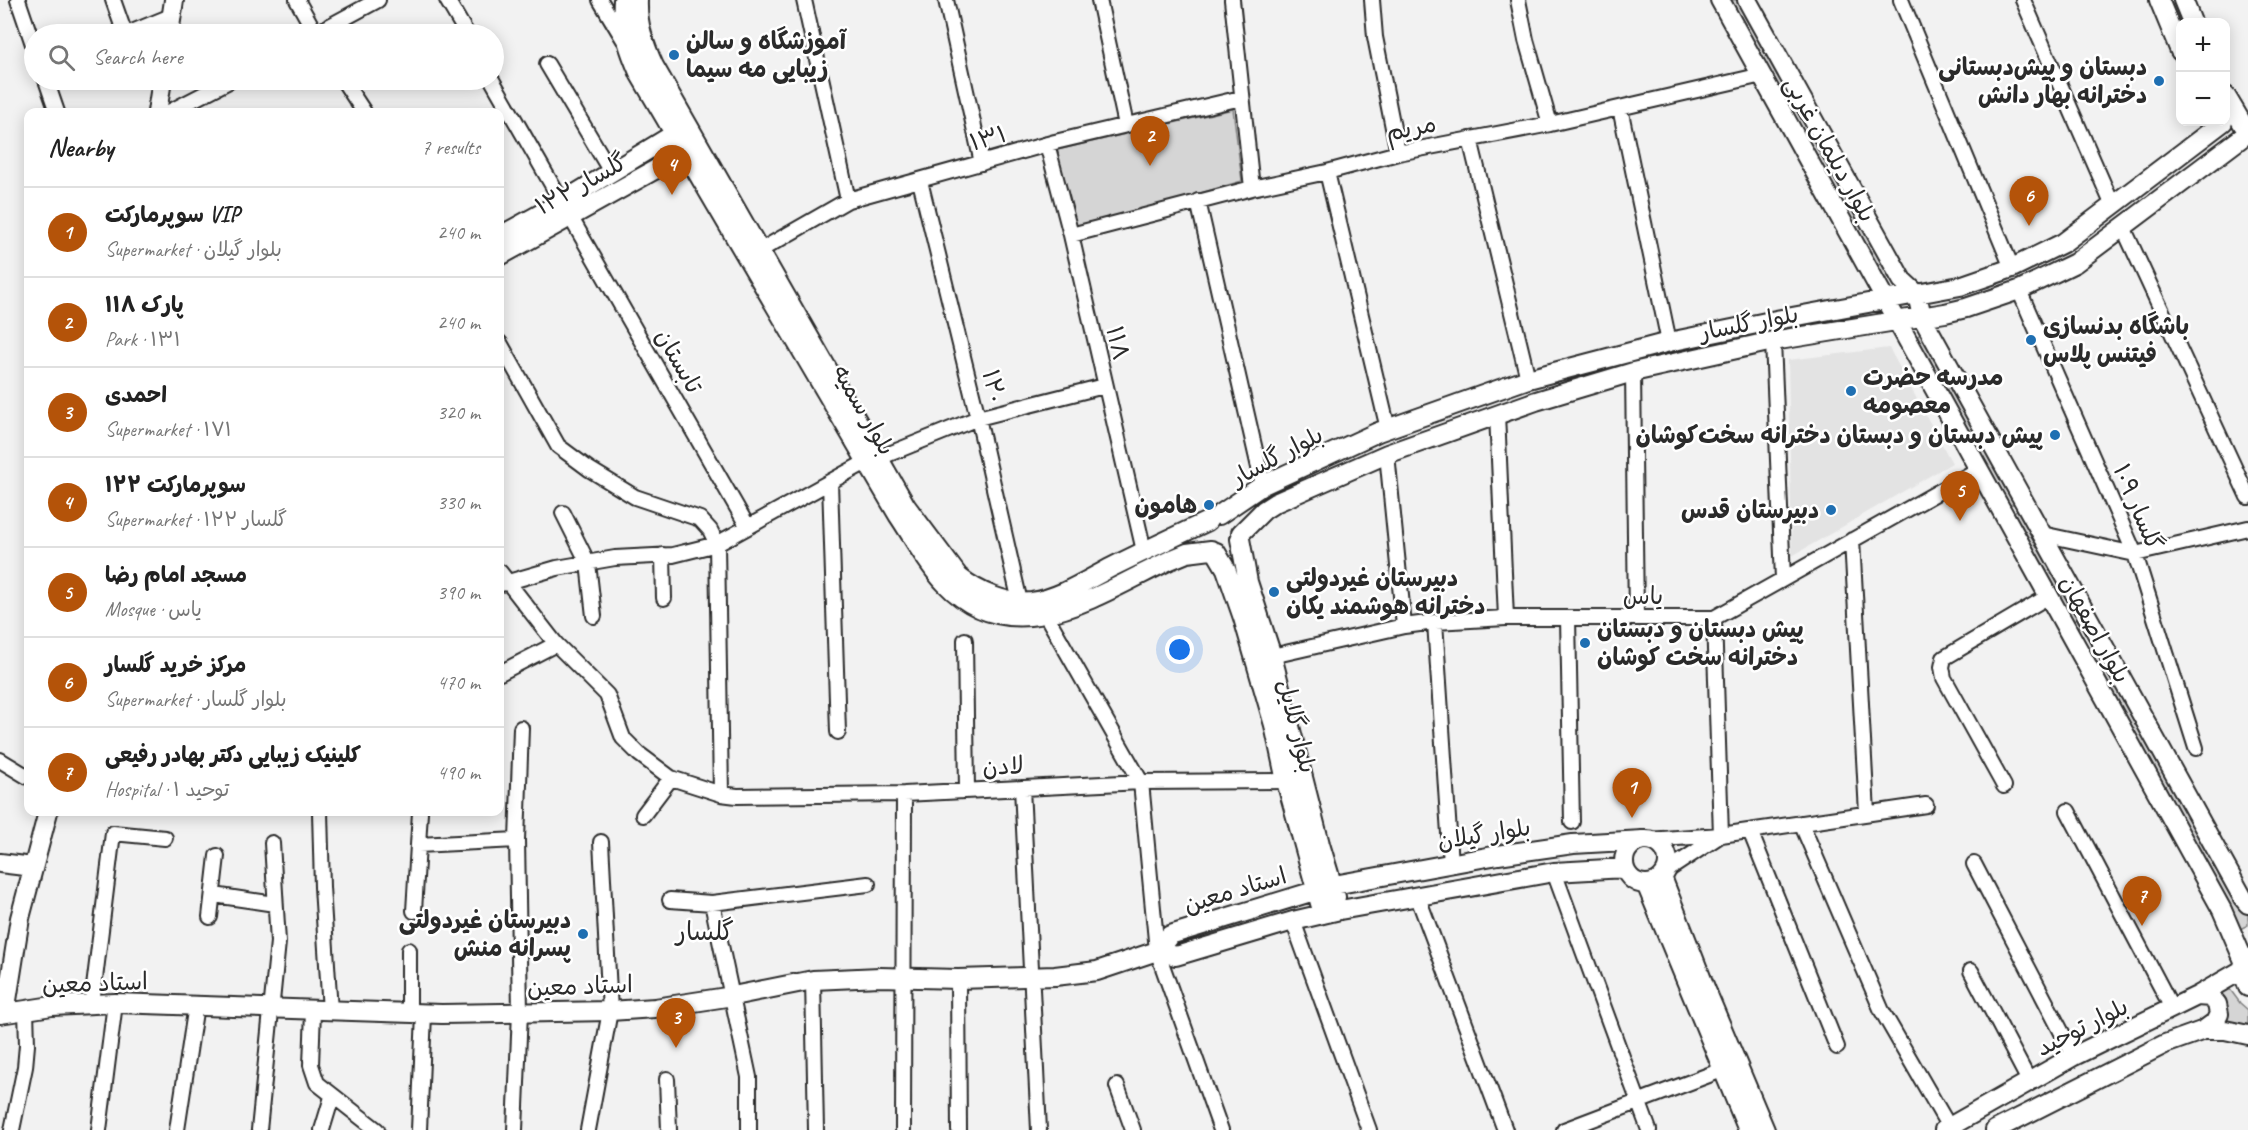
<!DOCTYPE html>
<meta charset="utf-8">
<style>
body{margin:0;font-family:Caveat,"Playpen Sans Arabic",sans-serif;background:#f6f6f6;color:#222}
.controls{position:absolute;right:18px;top:18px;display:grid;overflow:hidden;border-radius:12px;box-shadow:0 3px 15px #0003}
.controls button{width:54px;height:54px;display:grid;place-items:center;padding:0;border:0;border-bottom:2px solid #e0e0e0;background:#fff;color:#222;font:30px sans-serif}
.you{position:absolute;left:1180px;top:650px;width:21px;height:21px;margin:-15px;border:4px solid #fff;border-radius:50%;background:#1a73e8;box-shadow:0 0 0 9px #1a73e833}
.badge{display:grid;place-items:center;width:39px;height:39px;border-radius:50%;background:#b45309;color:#fff;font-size:20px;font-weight:700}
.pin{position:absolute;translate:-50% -50px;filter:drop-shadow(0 2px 3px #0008)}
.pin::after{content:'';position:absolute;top:32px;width:21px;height:18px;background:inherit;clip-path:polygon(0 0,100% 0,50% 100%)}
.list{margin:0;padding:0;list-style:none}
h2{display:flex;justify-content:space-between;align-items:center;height:78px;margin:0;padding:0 24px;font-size:26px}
h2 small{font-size:20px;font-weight:400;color:#767676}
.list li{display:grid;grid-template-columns:39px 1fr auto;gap:18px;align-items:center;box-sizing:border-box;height:90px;padding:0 24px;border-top:2px solid #e0e0e0}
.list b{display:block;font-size:22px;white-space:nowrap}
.list p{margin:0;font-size:20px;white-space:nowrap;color:#767676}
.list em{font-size:20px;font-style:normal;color:#767676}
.icon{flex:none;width:33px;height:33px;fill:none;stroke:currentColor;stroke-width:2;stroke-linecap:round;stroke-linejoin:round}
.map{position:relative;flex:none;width:2248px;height:1130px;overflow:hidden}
.search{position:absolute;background:#fff;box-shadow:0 3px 15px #0003;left:24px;top:24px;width:480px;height:66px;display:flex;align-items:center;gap:15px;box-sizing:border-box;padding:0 21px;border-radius:33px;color:#767676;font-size:22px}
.panel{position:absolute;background:#fff;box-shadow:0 3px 15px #0003;left:24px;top:108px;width:480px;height:708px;border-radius:12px}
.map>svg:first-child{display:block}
.built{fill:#e3e3e3}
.green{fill:#d5d5d5;stroke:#808080;stroke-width:1.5}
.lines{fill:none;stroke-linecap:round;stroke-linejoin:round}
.minor-casing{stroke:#2b2b2b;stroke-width:18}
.major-casing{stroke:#2b2b2b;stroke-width:22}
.minor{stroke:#fff;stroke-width:14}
.major{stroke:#fff;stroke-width:18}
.poi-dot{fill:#1f6fb2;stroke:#fff;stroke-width:2}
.labels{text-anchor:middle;stroke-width:5;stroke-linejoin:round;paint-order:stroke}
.poi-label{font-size:24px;font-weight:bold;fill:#2b2b2b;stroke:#fff;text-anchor:start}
.street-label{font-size:24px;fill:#2b2b2b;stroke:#fff}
.neighbourhood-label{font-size:26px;fill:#2b2b2b;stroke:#fff}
</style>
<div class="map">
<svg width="2248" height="1130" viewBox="0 0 2248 1130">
<rect width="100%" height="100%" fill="#f2f2f2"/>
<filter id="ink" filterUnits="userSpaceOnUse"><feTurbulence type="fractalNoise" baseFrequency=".0167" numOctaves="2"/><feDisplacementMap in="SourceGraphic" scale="12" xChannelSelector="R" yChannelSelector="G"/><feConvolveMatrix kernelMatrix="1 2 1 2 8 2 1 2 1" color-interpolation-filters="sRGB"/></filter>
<g filter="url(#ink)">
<path class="built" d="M 1889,348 L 1952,463 L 1792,556 L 1788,360 Z"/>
<path class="green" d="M 1726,0 L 1742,0 L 1890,274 L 1886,280 L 1883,281 Z
M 1233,109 L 1242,181 L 1076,229 L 1057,150 Z
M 1920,334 L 1924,334 L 2018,501 L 2003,509 L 1915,339 Z
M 2022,507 L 2082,625 L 2075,629 L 2008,515 Z
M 2102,663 L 2106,663 L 2248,912 L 2248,925 L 2238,930 L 2097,668 Z
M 2229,988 L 2240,1003 L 2248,1010 L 2248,1025 L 2227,1021 L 2227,1013 L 2220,994 Z"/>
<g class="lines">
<defs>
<path id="minor" d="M 18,0 L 34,47
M 113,0 L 125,34
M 297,0 L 316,34
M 447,0 L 467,34
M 600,0 L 624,40
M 804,0 L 848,200
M 946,0 L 982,163
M 1099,0 L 1126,125
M 1232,0 L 1252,188
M 1372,0 L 1375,37 L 1398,153
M 1518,0 L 1526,40 L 1550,124
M 1901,0 L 2012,268
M 2023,0 L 2113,206
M 127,34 L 171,16
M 315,34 L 378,0
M 547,64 L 611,172
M 46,80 L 57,112
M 343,80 L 364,112
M 492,80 L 748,527
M 1620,108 L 1669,342
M 169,112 L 231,80
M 1470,139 L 1528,379
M 1047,144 L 1071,235 L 1144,551
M 1327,172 L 1388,429
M 920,181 L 978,418 L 1020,602
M 1198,201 L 1263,485
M 2123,227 L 2248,497
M 1071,235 L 1252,188 L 1327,172 L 1398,153 L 1550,124 L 1762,75
M 759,251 L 848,200 L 1055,142 L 1241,98
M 2019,290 L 2135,554 L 2196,748
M 1773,341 L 1783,579
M 500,343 L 558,446 L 589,469 L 635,497 L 700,519 L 710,530 L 717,544 L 721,794
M 1633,372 L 1636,618
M 1497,414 L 1506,618
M 1387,454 L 1404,626
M 879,458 L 978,418 L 1104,386
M 830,482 L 838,732
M 563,513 L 588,563 L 594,616
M 2042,534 L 2135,554 L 2248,528
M 1852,540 L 1867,813
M 663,555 L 664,598
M 500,572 L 556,644 L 607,695 L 623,738 L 639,754 L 671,778 L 721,794 L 737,796 L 904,794 L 1141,782 L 1286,781
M 501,584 L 557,568 L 615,558 L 673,555 L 717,544 L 866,462
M 1046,615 L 1141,782 L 1157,951 L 1221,1130
M 1568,618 L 1572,822
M 1714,618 L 1721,835
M 1435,622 L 1451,864
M 965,640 L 967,791
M 1272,656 L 1404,626 L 1435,622 L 1506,618 L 1714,618 L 1979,469
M 500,673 L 556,644
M 0,760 L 28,777
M 2004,786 L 1944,678 L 1942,667 L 1944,658 L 2049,596
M 1022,788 L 1039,1130
M 2068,811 L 2172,1008
M 320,812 L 322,887 L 330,1011
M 643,815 L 671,778
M 1801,823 L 1882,1011 L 1949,1127
M 1750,831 L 1837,1047
M 1648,840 L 1721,835 L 1926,805
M 418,845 L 517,840
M 1974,864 L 2074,1056
M 1554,872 L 1649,1130
M 1665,872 L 1721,835
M 214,895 L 275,904
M 1417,895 L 1505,1130
M 670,900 L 712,903 L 868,884
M 712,903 L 749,1077 L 749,1130
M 414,911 L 420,812
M 210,917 L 217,856
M 1293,921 L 1369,1130
M 1971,971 L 2029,1081
M 958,979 L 959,1130
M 813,980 L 816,1130
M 92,1003 L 113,833 L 165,838
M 313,1011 L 311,1065 L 317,1083 L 377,1130
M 409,1013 L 409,950
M 667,1079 L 669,1130
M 1117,1086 L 1133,1130
M 12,1130 L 25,1067 L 27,1045 L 26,1010
M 99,1130 L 115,1003
M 177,1130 L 196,1005
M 259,1130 L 278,942 L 272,843
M 322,1130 L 332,1097
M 419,1130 L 424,1014
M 515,1130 L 520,1012 L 517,840 L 521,728
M 588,1130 L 610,1011 L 601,842
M 903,1130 L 904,794
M 1564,1130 L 1722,1070"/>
<path id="major" d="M 623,0 C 621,28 629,50 640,75 L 898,515 C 913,537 926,563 945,583 C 1013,655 1099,594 1170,560 L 1187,553 L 1211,550
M 638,0 C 637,24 644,44 654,66 L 906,506 L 959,577 C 978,592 1007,605 1032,602 C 1060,598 1087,580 1112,567 C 1144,551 1176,536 1208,521
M 1720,0 L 2222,910 L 2244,961
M 1747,0 L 1902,280 L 1917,294 L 1922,317 L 2243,898 L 2248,904
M 2159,0 L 2180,51
M 2183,0 L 2192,22
M 169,34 L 174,0
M 2226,96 L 2248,133
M 157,112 L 162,80
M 500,236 L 562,202 L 684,128
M 500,256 L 694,148
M 1219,515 L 1263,485 L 1378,432 L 1528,379 L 1669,342 L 1776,320 L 1960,286 L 2012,268 L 2063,243 L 2223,122
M 1241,533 L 1264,510 L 1275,503 L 1387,454 L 1536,401 L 1633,372 L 1773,341 L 1945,313 L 1966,308 L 2019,290 L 2075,263 L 2248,133
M 1240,539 L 1248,582 L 1272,656 L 1320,844 L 1336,897
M 1216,552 L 1226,569 L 1243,618 L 1274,725 L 1286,781 L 1323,914
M1624 862a22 22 0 1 1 44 0a22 22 0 1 1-44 0Z
M 0,863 L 33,867
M 1662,877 L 1706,990 L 1765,1130
M 1646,884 L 1748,1130
M 1157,951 L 1176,956 L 1293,921 L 1340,910 L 1554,872 L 1625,868
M 2245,959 L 2242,970 L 2248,987
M 5,1013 L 20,918 L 48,812
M 0,1014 L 52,1006 L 115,1003 L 442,1014 L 610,1011 L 655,1008 L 733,996 L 813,980 L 880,977 L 958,979 L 1055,976 L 1097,971 L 1157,951 L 1170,935 L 1334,885 L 1498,855 L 1573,844 L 1643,840
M 2204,1030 L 2225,1030 L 2248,1035
M 1944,1130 L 2074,1056 L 2197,996 L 2242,970
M 1995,1130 L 2165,1044 L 2204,1030 L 2215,1022 L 2219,1014 L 2217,1004 L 2211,997 L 2197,996"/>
</defs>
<use href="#minor" class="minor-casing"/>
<use href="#major" class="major-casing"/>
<use href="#minor" class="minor"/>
<use href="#major" class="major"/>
</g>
</g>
<g class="poi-dot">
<circle cx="674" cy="55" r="6"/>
<circle cx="2159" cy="81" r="6"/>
<circle cx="2031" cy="340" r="6"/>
<circle cx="1851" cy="391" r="6"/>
<circle cx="2055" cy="435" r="6"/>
<circle cx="1209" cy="505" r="6"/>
<circle cx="1831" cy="510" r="6"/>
<circle cx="1274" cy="592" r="6"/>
<circle cx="1585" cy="643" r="6"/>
<circle cx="583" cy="934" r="6"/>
</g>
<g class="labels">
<g class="poi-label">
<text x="686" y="49">آموزشگاه و سالن<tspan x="686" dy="28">زیبایی مه سیما</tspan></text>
<text x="2147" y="75" text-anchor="end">دبستان و پیش‌دبستانی<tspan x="2147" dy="28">دخترانه بهار دانش</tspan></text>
<text x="2043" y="334">باشگاه بدنسازی<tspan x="2043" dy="28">فیتنس پلاس</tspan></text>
<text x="1863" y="385">مدرسه حضرت<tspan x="1863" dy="28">معصومه</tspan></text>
<text x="2043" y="443" text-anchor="end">پیش دبستان و دبستان دخترانه سخت‌کوشان</text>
<text x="1197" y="513" text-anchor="end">هامون</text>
<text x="1819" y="518" text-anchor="end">دبیرستان قدس</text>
<text x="1286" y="586">دبیرستان غیردولتی<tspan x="1286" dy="28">دخترانه هوشمند یکان</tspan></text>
<text x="1597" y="637">پیش دبستان و دبستان<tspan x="1597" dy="28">دخترانه سخت کوشان</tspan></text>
<text x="571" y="928" text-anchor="end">دبیرستان غیردولتی<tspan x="571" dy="28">پسرانه منش</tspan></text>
</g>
<g class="street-label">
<text transform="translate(1411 128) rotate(-12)" y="8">مریم</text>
<text transform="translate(988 138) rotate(-16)" y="8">۱۳۱</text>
<text transform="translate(1830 149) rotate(61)" y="8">بلوار دیلمان غربی</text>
<text transform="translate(581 184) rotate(-29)" y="8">گلسار ۱۲۲</text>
<text transform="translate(1749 323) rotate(-11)" y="8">بلوار گلسار</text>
<text transform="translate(1118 343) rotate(77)" y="8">۱۱۸</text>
<text transform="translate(679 361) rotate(60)" y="8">تابستان</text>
<text transform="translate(994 386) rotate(76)" y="8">۱۲۰</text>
<text transform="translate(864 410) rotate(60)" y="8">بلوار سمیه</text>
<text transform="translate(1277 456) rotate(-28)" y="8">بلوار گلسار</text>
<text transform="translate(2138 507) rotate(67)" y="8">گلسار ۱۰۹</text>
<text x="1643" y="604">یاس</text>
<text transform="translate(2095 629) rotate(61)" y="8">بلوار اصفهان</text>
<text transform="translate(1297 726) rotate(76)" y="8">بلوار گلایل</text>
<text transform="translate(1003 766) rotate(-3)" y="8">لادن</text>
<text transform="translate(1484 834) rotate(-9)" y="8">بلوار گیلان</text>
<text transform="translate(1235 890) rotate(-17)" y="8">استاد معین</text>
<text transform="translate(95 983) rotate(-2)" y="8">استاد معین</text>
<text transform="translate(580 986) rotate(-2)" y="8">استاد معین</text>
<text transform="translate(2082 1027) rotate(-27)" y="8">بلوار توحید</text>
</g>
<g class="neighbourhood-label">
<text x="705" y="940">گلسار</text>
</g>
</g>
</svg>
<div class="controls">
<button>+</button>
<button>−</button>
</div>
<div class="you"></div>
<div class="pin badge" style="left:1632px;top:818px">1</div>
<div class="pin badge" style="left:1150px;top:166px">2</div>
<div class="pin badge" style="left:676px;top:1048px">3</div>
<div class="pin badge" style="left:672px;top:195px">4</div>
<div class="pin badge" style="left:1960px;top:521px">5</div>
<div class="pin badge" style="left:2029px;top:226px">6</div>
<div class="pin badge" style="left:2142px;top:926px">7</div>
<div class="search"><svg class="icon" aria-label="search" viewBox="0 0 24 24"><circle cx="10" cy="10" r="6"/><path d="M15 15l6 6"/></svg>Search here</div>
<section class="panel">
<h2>Nearby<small>7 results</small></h2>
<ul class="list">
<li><span class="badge">1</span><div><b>سوپرمارکت VIP</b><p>Supermarket · بلوار گیلان</p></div><em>240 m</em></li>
<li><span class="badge">2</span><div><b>پارک ۱۱۸</b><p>Park · ۱۳۱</p></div><em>240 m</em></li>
<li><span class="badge">3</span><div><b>احمدی</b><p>Supermarket · ۱۷۱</p></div><em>320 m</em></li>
<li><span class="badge">4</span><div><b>سوپرمارکت ۱۲۲</b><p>Supermarket · گلسار ۱۲۲</p></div><em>330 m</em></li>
<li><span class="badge">5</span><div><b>مسجد امام رضا</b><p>Mosque · یاس</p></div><em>390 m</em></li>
<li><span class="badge">6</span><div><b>مرکز خرید گلسار</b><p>Supermarket · بلوار گلسار</p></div><em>470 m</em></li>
<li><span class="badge">7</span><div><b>کلینیک زیبایی دکتر بهادر رفیعی</b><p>Hospital · توحید ۱</p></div><em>490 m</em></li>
</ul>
</section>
</div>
